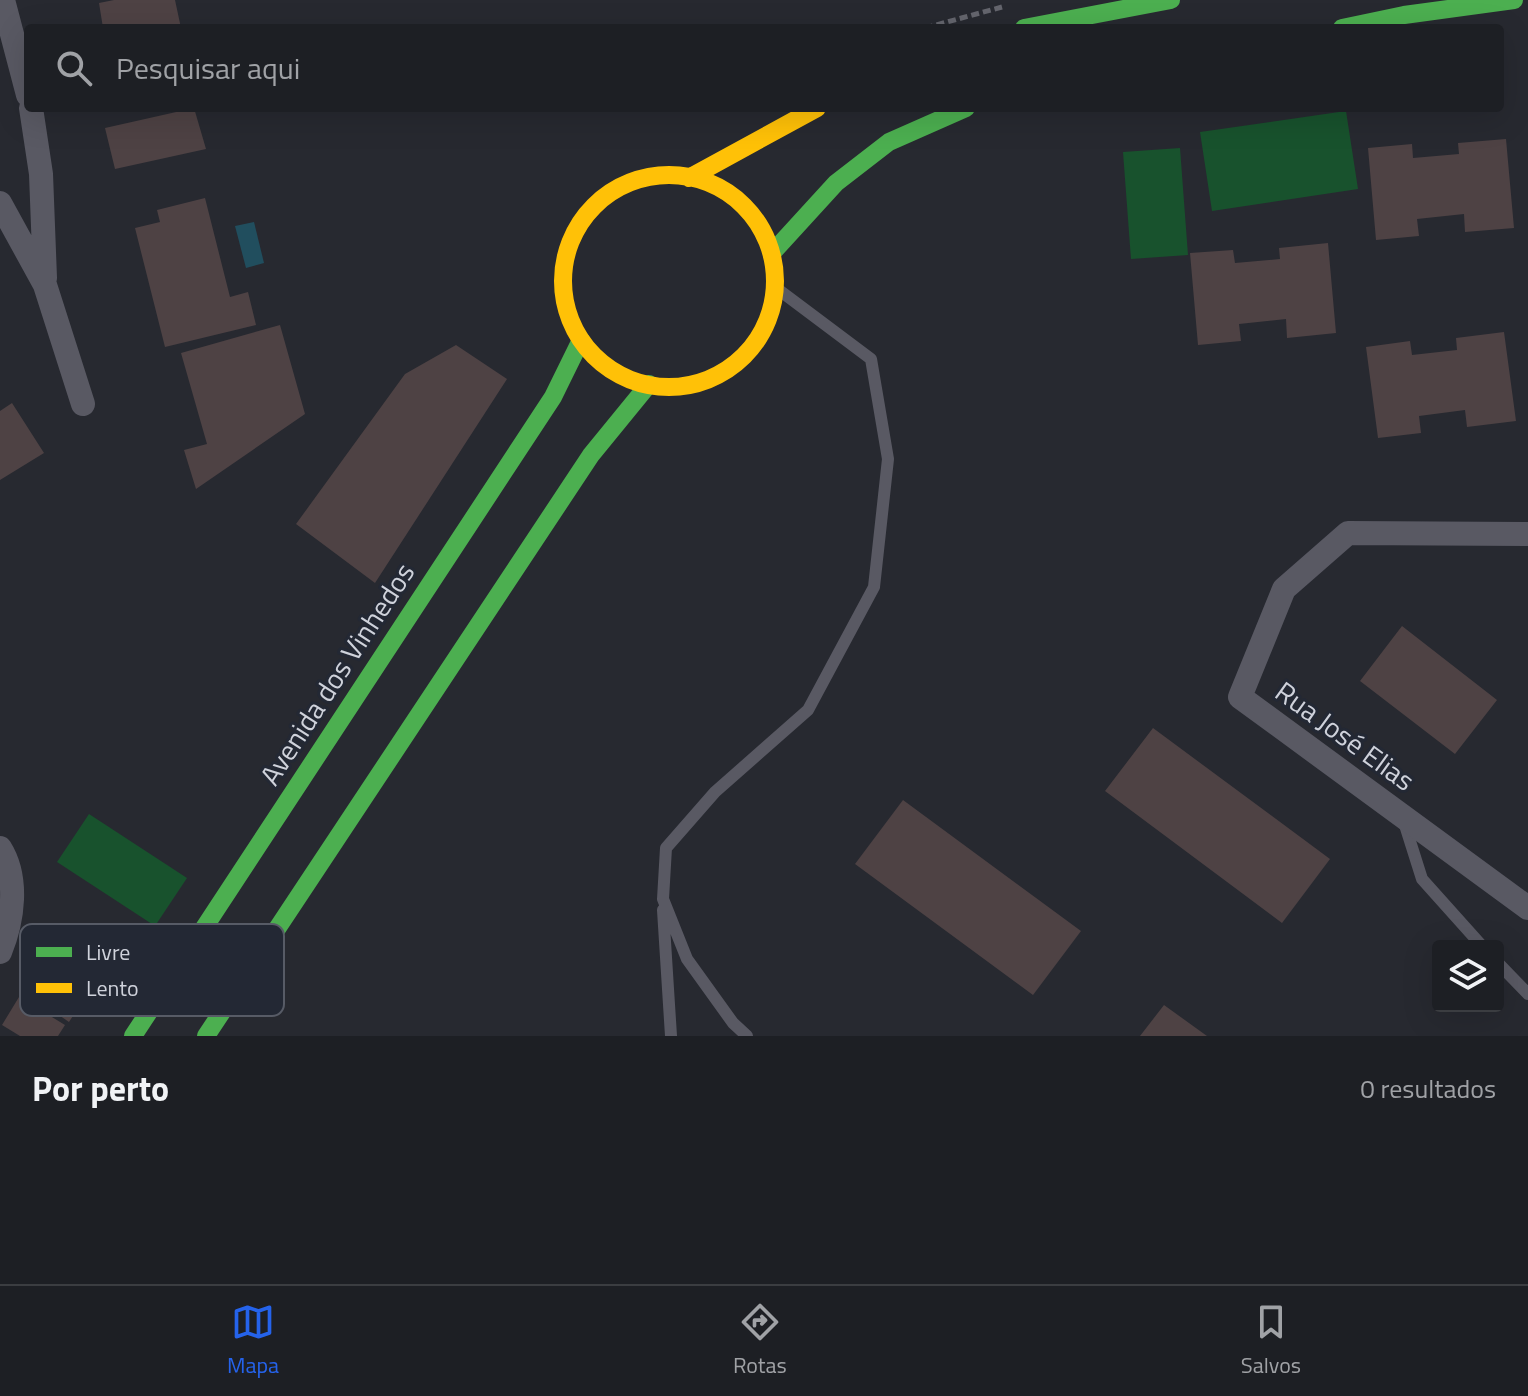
<!DOCTYPE html>
<html lang="pt">
<meta charset="utf-8">
<style>
body{margin:0;font-family:"Titillium Web",sans-serif;background:#25272c;color:#f1f3f6}
.controls{position:absolute;right:24px;bottom:24px;display:grid;overflow:hidden;border-radius:8px;box-shadow:0 8px 32px #0002}
.controls button{width:72px;height:72px;display:grid;place-items:center;padding:0;border:0;border-bottom:2px solid #3b3d41;background:#1d1f24;color:#f1f3f6;font:40px sans-serif}
.list{margin:0;padding:0;list-style:none}
h2{display:flex;justify-content:space-between;align-items:center;height:104px;margin:0;padding:0 32px;font-size:34px}
h2 small{font-size:26px;font-weight:400;color:#a0a2a6}
.icon{flex:none;width:44px;height:44px;fill:none;stroke:currentColor;stroke-width:2;stroke-linecap:round;stroke-linejoin:round}
.map{position:relative;flex:none;width:1528px;height:1036px;overflow:hidden}
.search{position:absolute;background:#1d1f24;box-shadow:0 8px 32px #0002;left:24px;right:24px;top:24px;height:88px;display:flex;align-items:center;gap:20px;box-sizing:border-box;padding:0 28px;border-radius:8px;color:#a0a2a6;font-size:30px}
.sheet{height:248px;background:#1d1f24}
nav{display:flex;justify-content:space-around;align-items:center;box-sizing:border-box;height:112px;border-top:2px solid #3b3d41;background:#1d1f24;font-size:22px;color:#a0a2a6}
nav a{display:grid;justify-items:center;gap:4px}
nav .on{color:#2563eb}
.map>svg:first-child{display:block}
.green{fill:#18522d}
.water{fill:#214e5e}
.building{fill:#4e4244}
.lines{fill:none;stroke-linecap:round;stroke-linejoin:round}
.path{stroke:#64656d;stroke-width:5;stroke-dasharray:8 4;stroke-linecap:butt}
.lane{stroke:#595963;stroke-width:12}
.street{stroke:#595963;stroke-width:24}
.fast{stroke:#4caf50;stroke-width:18}
.slow{stroke:#ffc107;stroke-width:18}
.labels{text-anchor:middle;stroke-width:6;stroke-linejoin:round;paint-order:stroke}
.street-label{font-size:28px;fill:#cfd2db;stroke:#232834}
.key{fill:#232834;stroke:#575b66;stroke-width:2}
.key-label{font-size:22px;fill:#cfd2db}
</style>
<div class="map">
<svg width="1528" height="1036" viewBox="0 0 1528 1036">
<rect width="100%" height="100%" fill="#272930"/>
<path class="green" d="M 1346,111 L 1358,189 L 1212,211 L 1200,132 Z
M 1180,148 L 1188,255 L 1131,259 L 1123,152 Z
M 89,814 L 187,878 L 155,926 L 57,862 Z"/>
<path class="water" d="M 254,222 L 264,263 L 246,268 L 235,226 Z"/>
<path class="building" d="M 114,0 L 175,0 L 181,28 L 103,28 L 99,3 Z
M 194,108 L 206,149 L 115,169 L 105,128 Z
M 1506,139 L 1514,228 L 1465,232 L 1464,214 L 1417,219 L 1419,236 L 1376,240 L 1368,148 L 1412,144 L 1413,158 L 1459,154 L 1458,143 Z
M 205,198 L 230,297 L 248,292 L 256,325 L 165,347 L 135,228 L 160,222 L 157,210 Z
M 1328,243 L 1336,333 L 1287,338 L 1286,319 L 1239,324 L 1241,341 L 1198,345 L 1190,253 L 1233,250 L 1235,263 L 1280,259 L 1279,248 Z
M 280,325 L 305,414 L 196,489 L 184,450 L 207,444 L 181,353 Z
M 1504,332 L 1516,421 L 1467,427 L 1465,410 L 1419,416 L 1421,433 L 1378,438 L 1366,347 L 1410,341 L 1412,355 L 1457,350 L 1456,338 Z
M 456,345 L 507,379 L 375,583 L 296,524 L 405,374 Z
M 12,403 L 44,453 L 0,480 L 0,411 Z
M 1402,626 L 1497,700 L 1455,754 L 1360,681 Z
M 1153,728 L 1330,859 L 1282,923 L 1105,791 Z
M 903,800 L 1081,931 L 1033,995 L 855,864 Z
M 33,964 L 84,999 L 69,1022 L 24,991 L 27,986 L 20,982 Z
M 19,997 L 65,1025 L 58,1036 L 20,1036 L 2,1025 Z
M 1164,1005 L 1207,1036 L 1140,1036 Z"/>
<g class="lines">
<path class="path" d="M 925,28 L 1002,7"/>
<path class="lane" d="M 1404,822 L 1422,879 L 1482,946
M 663,910 L 671,1036
M 1498,963 L 1528,994
M 747,1036 L 733,1023 L 687,959 L 663,899 L 666,848 L 715,792 L 808,710 L 874,587 L 888,459 L 871,359 L 775,287"/>
<path class="street" d="M 3,0 L 28,95
M 31,108 L 41,174 L 45,278
M 0,203 L 45,285 L 83,404
M 1528,534 L 1348,533 L 1284,589 L 1240,697 L 1528,908
M 0,848 C 19,878 13,921 0,952"/>
<path class="fast" d="M 1024,28 L 1171,0
M 1342,28 L 1404,15 L 1514,0
M 772,253 L 836,183 L 889,142 L 966,108
M 133,1036 L 553,397 L 581,340
M 206,1036 L 591,455 L 649,384"/>
<path class="slow" d="M563 281a106 106 0 1 1 212 0a106 106 0 1 1-212 0Z
M 689,178 L 817,108"/>
</g>
<g class="labels">
<g class="street-label">
<text transform="translate(337 674) rotate(-57)" y="10">Avenida dos Vinhedos</text>
<text transform="translate(1345 736) rotate(36)" y="10">Rua José Elias</text>
</g>
</g>
<rect x="20" y="924" width="264" height="92" rx="12" class="key"/>
<rect x="36" y="947" width="36" height="10" fill="#4caf50"/>
<rect x="36" y="983" width="36" height="10" fill="#ffc107"/>
<g class="key-label">
<text x="86" y="960">Livre</text>
<text x="86" y="996">Lento</text>
</g>
</svg>
<div class="controls">
<button><svg class="icon" aria-label="layers" viewBox="0 0 24 24"><path d="M12 4l9 5-9 5-9-5zM3 14l9 5 9-5"/></svg></button>
</div>
<div class="search"><svg class="icon" aria-label="search" viewBox="0 0 24 24"><circle cx="10" cy="10" r="6"/><path d="M15 15l6 6"/></svg>Pesquisar aqui</div>
</div>
<section class="sheet">
<h2>Por perto<small>0 resultados</small></h2>
<ul class="list">
</ul>
</section>
<nav>
<a class="on"><svg class="icon" aria-label="map" viewBox="0 0 24 24"><path d="M3 6l6-2 6 2 6-2v14l-6 2-6-2-6 2zM9 4v14M15 6v14"/></svg>Mapa</a>
<a><svg class="icon" aria-label="directions" viewBox="0 0 24 24"><path d="M12 3l9 9-9 9-9-9zM9 14v-3h6M13 9l2 2-2 2"/></svg>Rotas</a>
<a><svg class="icon" aria-label="saved" viewBox="0 0 24 24"><path d="M7 4h10v16l-5-4-5 4z"/></svg>Salvos</a>
</nav>
